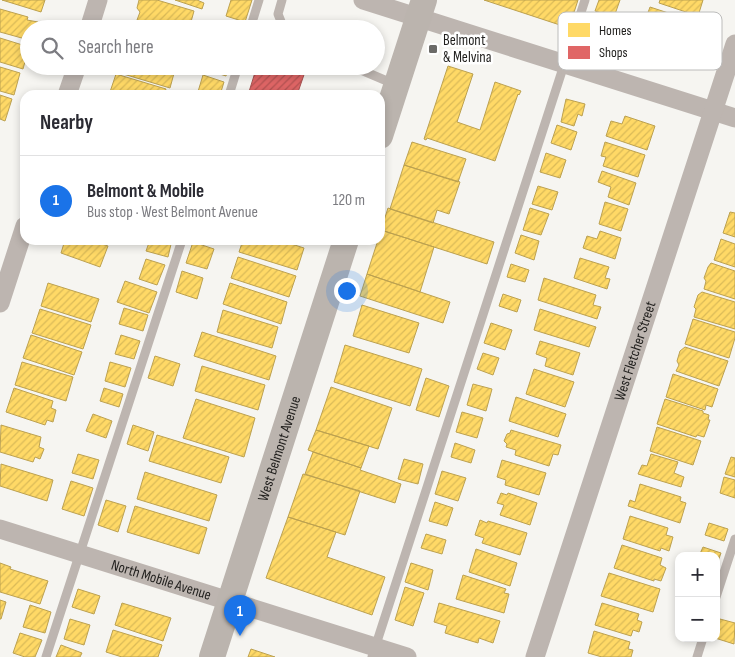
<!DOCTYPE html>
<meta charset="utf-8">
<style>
body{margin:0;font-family:"Sofia Sans Condensed",sans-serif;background:#f7f7f7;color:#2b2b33}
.controls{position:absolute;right:15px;bottom:15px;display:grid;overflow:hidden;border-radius:10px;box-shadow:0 2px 8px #0003}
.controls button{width:45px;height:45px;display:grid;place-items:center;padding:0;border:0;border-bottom:1px solid #e1e1e2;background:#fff;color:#2b2b33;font:25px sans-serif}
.you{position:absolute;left:346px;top:290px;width:18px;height:18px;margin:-12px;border:4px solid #fff;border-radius:50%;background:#1a73e8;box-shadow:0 0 0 8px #1a73e833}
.badge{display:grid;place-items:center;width:32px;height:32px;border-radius:50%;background:#1a73e8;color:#fff;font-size:16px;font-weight:700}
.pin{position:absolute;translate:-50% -41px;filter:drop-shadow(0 1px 2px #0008)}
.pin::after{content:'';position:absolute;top:26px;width:18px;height:15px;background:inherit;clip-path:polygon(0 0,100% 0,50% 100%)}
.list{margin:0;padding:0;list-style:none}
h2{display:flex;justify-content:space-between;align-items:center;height:65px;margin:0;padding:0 20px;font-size:21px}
h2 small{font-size:16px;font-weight:400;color:#7c7c81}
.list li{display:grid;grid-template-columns:32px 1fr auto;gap:15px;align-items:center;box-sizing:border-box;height:90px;padding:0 20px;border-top:1px solid #e1e1e2}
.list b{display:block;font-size:19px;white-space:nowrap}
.list p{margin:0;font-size:16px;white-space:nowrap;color:#7c7c81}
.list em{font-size:16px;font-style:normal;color:#7c7c81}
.icon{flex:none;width:28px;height:28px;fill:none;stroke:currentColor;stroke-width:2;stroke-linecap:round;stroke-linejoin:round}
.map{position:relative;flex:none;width:735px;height:657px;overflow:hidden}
.search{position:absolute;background:#fff;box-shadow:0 2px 8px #0003;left:20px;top:20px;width:365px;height:55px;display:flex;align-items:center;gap:12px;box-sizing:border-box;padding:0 18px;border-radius:28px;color:#7c7c81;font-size:19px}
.panel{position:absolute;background:#fff;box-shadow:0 2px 8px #0003;left:20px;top:90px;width:365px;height:155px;border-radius:15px}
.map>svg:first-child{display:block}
.homes{fill:url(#homes-hatch);stroke:#bca150}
.shops{fill:url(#shops-hatch);stroke:#a65150}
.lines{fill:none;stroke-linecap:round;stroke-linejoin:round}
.lane{stroke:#bdb5b0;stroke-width:9}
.street{stroke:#bdb5b0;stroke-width:19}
.secondary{stroke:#bbb4ae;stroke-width:26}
.poi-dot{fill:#6b6a67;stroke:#fff;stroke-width:2}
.labels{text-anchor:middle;stroke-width:5;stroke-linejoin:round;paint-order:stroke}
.poi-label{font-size:15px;fill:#201f1d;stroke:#fff;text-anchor:start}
.street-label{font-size:15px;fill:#201f1d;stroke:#fff}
.key{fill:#fff;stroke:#bcbcbb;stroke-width:1}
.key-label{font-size:14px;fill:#201f1d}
</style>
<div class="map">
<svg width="735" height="657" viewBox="0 0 735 657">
<defs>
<pattern id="homes-hatch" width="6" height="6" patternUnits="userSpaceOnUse" patternTransform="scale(1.25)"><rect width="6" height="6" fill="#ffd966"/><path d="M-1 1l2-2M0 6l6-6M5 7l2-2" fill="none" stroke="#daba58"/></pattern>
<pattern id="shops-hatch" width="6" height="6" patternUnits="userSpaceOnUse" patternTransform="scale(1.25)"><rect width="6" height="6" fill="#e06666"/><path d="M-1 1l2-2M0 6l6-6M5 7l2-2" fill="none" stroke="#b55353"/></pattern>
</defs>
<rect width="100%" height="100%" fill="#f6f5f1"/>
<path class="homes" d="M 2,0 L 45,0 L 41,12 Z
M 139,0 L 157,0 L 194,11 L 189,29 L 167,29 L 137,20 L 140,12 L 137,8 Z
M 175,0 L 197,0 L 204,3 L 202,9 Z
M 231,0 L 252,0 L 245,22 L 226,16 Z
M 484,0 L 578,0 L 569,28 Z
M 599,0 L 620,0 L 614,17 L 595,11 Z
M 660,0 L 703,0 L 698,16 L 659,3 Z
M 650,7 L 696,22 L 689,44 L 642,29 Z
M 0,9 L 28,17 L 27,20 L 38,22 L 36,29 L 29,29 L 29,40 L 0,32 Z
M 137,22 L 160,29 L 130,29 L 132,25 L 136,24 Z
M 221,22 L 241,29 L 219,29 Z
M 0,38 L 29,47 L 23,69 L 0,62 Z
M 122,66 L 176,66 L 170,88 L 120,73 Z
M 208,66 L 229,66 L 226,76 L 207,70 Z
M 448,66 L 473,74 L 457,122 L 480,130 L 495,82 L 521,91 L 519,95 L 518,94 L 495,161 L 427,138 L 426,140 L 424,139 Z
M 0,67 L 20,73 L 14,95 L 0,91 Z
M 116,74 L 166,89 L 164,95 L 109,95 Z
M 203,75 L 224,82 L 220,95 L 197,95 Z
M 0,95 L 12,99 L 5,121 L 0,119 Z
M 566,99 L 585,104 L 582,116 L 578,114 L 574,126 L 561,122 Z
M 625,116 L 655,126 L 647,150 L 606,136 L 611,121 L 622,124 Z
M 557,125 L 577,132 L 571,150 L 551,143 Z
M 412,142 L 466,159 L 458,182 L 404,165 Z
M 605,142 L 645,155 L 638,177 L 603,166 L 606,157 L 601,156 Z
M 546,153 L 566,160 L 560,178 L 540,172 Z
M 404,165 L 460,182 L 449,214 L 437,210 L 433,223 L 390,209 Z
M 602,171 L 636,183 L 629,205 L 608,197 L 611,187 L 598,182 Z
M 538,186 L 558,192 L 552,210 L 532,204 Z
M 605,202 L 628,209 L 621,231 L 599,224 Z
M 388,208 L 494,242 L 487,264 L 381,230 Z
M 530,208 L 549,214 L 541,235 L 523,230 Z
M 730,212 L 735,213 L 735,237 L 723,233 Z
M 381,230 L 434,247 L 420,292 L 367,274 L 378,240 L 380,240 Z
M 600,231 L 621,238 L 615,259 L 583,248 L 587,236 L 597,239 Z
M 521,235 L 539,241 L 534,260 L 515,253 Z
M 721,239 L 735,244 L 735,267 L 714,260 Z
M 65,240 L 89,240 L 108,246 L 100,267 L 61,253 Z
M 150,240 L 172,240 L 168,257 L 146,251 Z
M 243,240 L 279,240 L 304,248 L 297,270 L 239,252 Z
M 193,242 L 214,249 L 207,269 L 186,263 Z
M 238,257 L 296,276 L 289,297 L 231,278 Z
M 580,258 L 609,267 L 605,278 L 610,279 L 607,289 L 574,278 Z
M 146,259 L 165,265 L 157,285 L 139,279 Z
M 711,263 L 735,271 L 735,299 L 704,289 L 706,281 L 704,278 L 708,267 Z
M 511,264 L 529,270 L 525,282 L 507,277 Z
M 182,271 L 203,278 L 197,299 L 176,292 Z
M 367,274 L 450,302 L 443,323 L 360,296 Z
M 544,278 L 596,295 L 593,305 L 601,307 L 597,319 L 538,300 Z
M 125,281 L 157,292 L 149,313 L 117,302 Z
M 48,283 L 99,299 L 91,322 L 41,306 Z
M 230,283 L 287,302 L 281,324 L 223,304 Z
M 702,292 L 735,302 L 735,329 L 694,317 L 696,309 L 694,307 L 698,295 Z
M 503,294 L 521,300 L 517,312 L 499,306 Z
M 362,305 L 419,323 L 409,353 L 353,336 Z
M 124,308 L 148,315 L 143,331 L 119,324 Z
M 40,309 L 91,325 L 83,349 L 32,333 Z
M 540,309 L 596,327 L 589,347 L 534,330 Z
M 223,310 L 278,327 L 272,348 L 217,332 Z
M 693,319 L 735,332 L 735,338 L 729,358 L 685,344 Z
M 491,323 L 512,330 L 505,350 L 484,343 Z
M 202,332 L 276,356 L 269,380 L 194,356 Z
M 31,335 L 82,352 L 74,375 L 23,358 Z
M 121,335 L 140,341 L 134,359 L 115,354 Z
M 540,341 L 580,353 L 573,375 L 545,366 L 547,358 L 536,354 Z
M 345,345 L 422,369 L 410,406 L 334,382 Z
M 685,347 L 728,361 L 719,386 L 676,371 L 679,365 L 677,361 L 680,351 Z
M 483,353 L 499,358 L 493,375 L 477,369 Z
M 155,356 L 180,364 L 173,386 L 148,378 Z
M 22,362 L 73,377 L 66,401 L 15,385 Z
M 110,362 L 131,368 L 125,387 L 105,381 Z
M 202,366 L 265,385 L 258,410 L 195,391 Z
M 534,369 L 574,382 L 565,407 L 526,394 Z
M 673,374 L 718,389 L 712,407 L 706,405 L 705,410 L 666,397 Z
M 426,378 L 449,386 L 439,417 L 416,410 Z
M 473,384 L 492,389 L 486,411 L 467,405 Z
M 331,387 L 392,408 L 378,449 L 316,430 Z
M 14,388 L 53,401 L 51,408 L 56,410 L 53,422 L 47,420 L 45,425 L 6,412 Z
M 104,388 L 123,394 L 119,407 L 100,401 Z
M 516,397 L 566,414 L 558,437 L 509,421 Z
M 196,399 L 255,418 L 244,457 L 183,438 Z
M 665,399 L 703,411 L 703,413 L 709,415 L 708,420 L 710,420 L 704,437 L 697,435 L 696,437 L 657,424 Z
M 462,412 L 483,418 L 477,438 L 456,432 Z
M 93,414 L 112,421 L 106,438 L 86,431 Z
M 1,425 L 41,437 L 39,447 L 44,449 L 40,459 L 35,457 L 33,462 L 0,452 Z
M 133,425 L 154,432 L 148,451 L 127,444 Z
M 657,427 L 701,441 L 693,465 L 650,451 Z
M 316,430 L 369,446 L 361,468 L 308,450 Z
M 511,430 L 561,445 L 558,455 L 553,454 L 549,466 L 515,455 L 516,450 L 506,447 L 507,444 L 504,441 L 507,434 L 510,433 Z
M 157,435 L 229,457 L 221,483 L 149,461 Z
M 455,443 L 475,450 L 471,463 L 451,457 Z
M 313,452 L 361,468 L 360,470 L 401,484 L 395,503 L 305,474 Z
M 78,454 L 99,460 L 93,479 L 72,473 Z
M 651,454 L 678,462 L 674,473 L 684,477 L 681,487 L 638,474 L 642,465 L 647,466 Z
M 731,457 L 735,458 L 735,477 L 725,474 Z
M 404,459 L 423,464 L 418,484 L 398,479 Z
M 502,460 L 546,473 L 539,495 L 505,485 L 506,480 L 497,477 Z
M 1,464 L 53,480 L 47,501 L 0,486 Z
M 442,471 L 466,478 L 458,501 L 435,494 Z
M 145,472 L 217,495 L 209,521 L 137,499 Z
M 303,474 L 360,491 L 345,535 L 288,517 Z
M 724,477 L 735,480 L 735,498 L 720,493 Z
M 71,481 L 93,488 L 84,516 L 62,509 Z
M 640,484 L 681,497 L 680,501 L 686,503 L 680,523 L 628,506 L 630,500 L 635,502 Z
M 501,493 L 507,495 L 508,493 L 537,503 L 530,525 L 500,515 L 504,505 L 497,503 Z
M 106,500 L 126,506 L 118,532 L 98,525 Z
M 435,502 L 453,508 L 447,526 L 429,521 Z
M 135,506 L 207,528 L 199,554 L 127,532 Z
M 630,516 L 668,528 L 666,535 L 673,537 L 669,551 L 661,548 L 660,551 L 623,539 Z
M 288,517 L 336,532 L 327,557 L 385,577 L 372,615 L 266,578 Z
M 480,520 L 487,523 L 488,521 L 527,533 L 520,555 L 482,543 L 484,538 L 475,535 Z
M 709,523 L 728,529 L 724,541 L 705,535 Z
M 426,534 L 446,540 L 442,554 L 421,548 Z
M 622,545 L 662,558 L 660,565 L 666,568 L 661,581 L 654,579 L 654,581 L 614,568 Z
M 703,547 L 721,553 L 716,567 L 716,556 L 699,556 Z
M 476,549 L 517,563 L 510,586 L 469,572 Z
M 0,563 L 11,567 L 10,569 L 48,581 L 40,604 L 0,592 Z
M 411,563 L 433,570 L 428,590 L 405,582 Z
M 609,573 L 660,589 L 653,612 L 601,596 Z
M 463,575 L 506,589 L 504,593 L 509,594 L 504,613 L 456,599 Z
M 405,587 L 424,593 L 413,626 L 395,620 Z
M 78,589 L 100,596 L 94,614 L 72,607 Z
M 0,600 L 6,602 L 1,619 L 0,619 Z
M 122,603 L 171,618 L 163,641 L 115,625 Z
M 439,603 L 500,621 L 493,643 L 479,638 L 478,643 L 445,633 L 447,626 L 434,622 Z
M 602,603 L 639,614 L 637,620 L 642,622 L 639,632 L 633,630 L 631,636 L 595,625 Z
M 30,605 L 51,612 L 45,633 L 23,627 Z
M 70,619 L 90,625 L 84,645 L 64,639 Z
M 720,619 L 735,623 L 734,644 L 715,638 L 716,638 Z
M 113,630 L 162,645 L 158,657 L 122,657 L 106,652 Z
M 594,631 L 630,642 L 628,649 L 633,650 L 631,657 L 602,657 L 588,653 Z
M 20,633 L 42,640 L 35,657 L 25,657 L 13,653 Z
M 61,645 L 82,653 L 80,657 L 56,657 Z
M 251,649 L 275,657 L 248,657 Z"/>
<path class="shops" d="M 257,66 L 307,66 L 297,95 L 248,95 Z"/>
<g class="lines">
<path class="lane" d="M 282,0 L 278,14 L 282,24 L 295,29
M 250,29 L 259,0
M 358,66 L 361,70 L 394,84
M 229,95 L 238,66
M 716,597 L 735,539
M 46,657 L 182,240
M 372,657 L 585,0
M 697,657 L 703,638"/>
<g class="street">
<path d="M 363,0 L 735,118"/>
<path d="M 89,29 L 98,0"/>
<path d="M 67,95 L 77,66"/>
<path d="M 0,303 L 25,226"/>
<path id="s1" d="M 0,529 L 407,657"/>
<path id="s2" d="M 535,657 L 735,44"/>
</g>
<g class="secondary">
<path d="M 380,136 L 424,0"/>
<path id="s3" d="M 212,657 L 346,240"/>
</g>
</g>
<rect class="poi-dot" x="428" y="44" width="10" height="10" rx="2.5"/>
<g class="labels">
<g class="poi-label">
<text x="443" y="45">Belmont<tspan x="443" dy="17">&amp; Melvina</tspan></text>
</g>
<g class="street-label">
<text dy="5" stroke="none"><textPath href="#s2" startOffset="322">West Fletcher Street</textPath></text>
<text dy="5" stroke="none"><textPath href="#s3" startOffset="219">West Belmont Avenue</textPath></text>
<text dy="5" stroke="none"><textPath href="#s1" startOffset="169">North Mobile Avenue</textPath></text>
</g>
</g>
<rect x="558" y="12" width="164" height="58" rx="8" class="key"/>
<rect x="568" y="23" width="22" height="14" fill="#ffd966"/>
<rect x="568" y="46" width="22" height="13" fill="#e06666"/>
<g class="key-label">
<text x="599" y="35">Homes</text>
<text x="599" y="57">Shops</text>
</g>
</svg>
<div class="controls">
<button>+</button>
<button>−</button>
</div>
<div class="you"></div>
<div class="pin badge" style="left:240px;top:636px">1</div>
<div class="search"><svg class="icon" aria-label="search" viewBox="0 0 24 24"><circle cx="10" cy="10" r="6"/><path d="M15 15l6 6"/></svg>Search here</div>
<section class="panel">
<h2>Nearby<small></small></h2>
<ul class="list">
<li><span class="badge">1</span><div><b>Belmont &amp; Mobile</b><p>Bus stop · West Belmont Avenue</p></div><em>120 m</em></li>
</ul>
</section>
</div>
